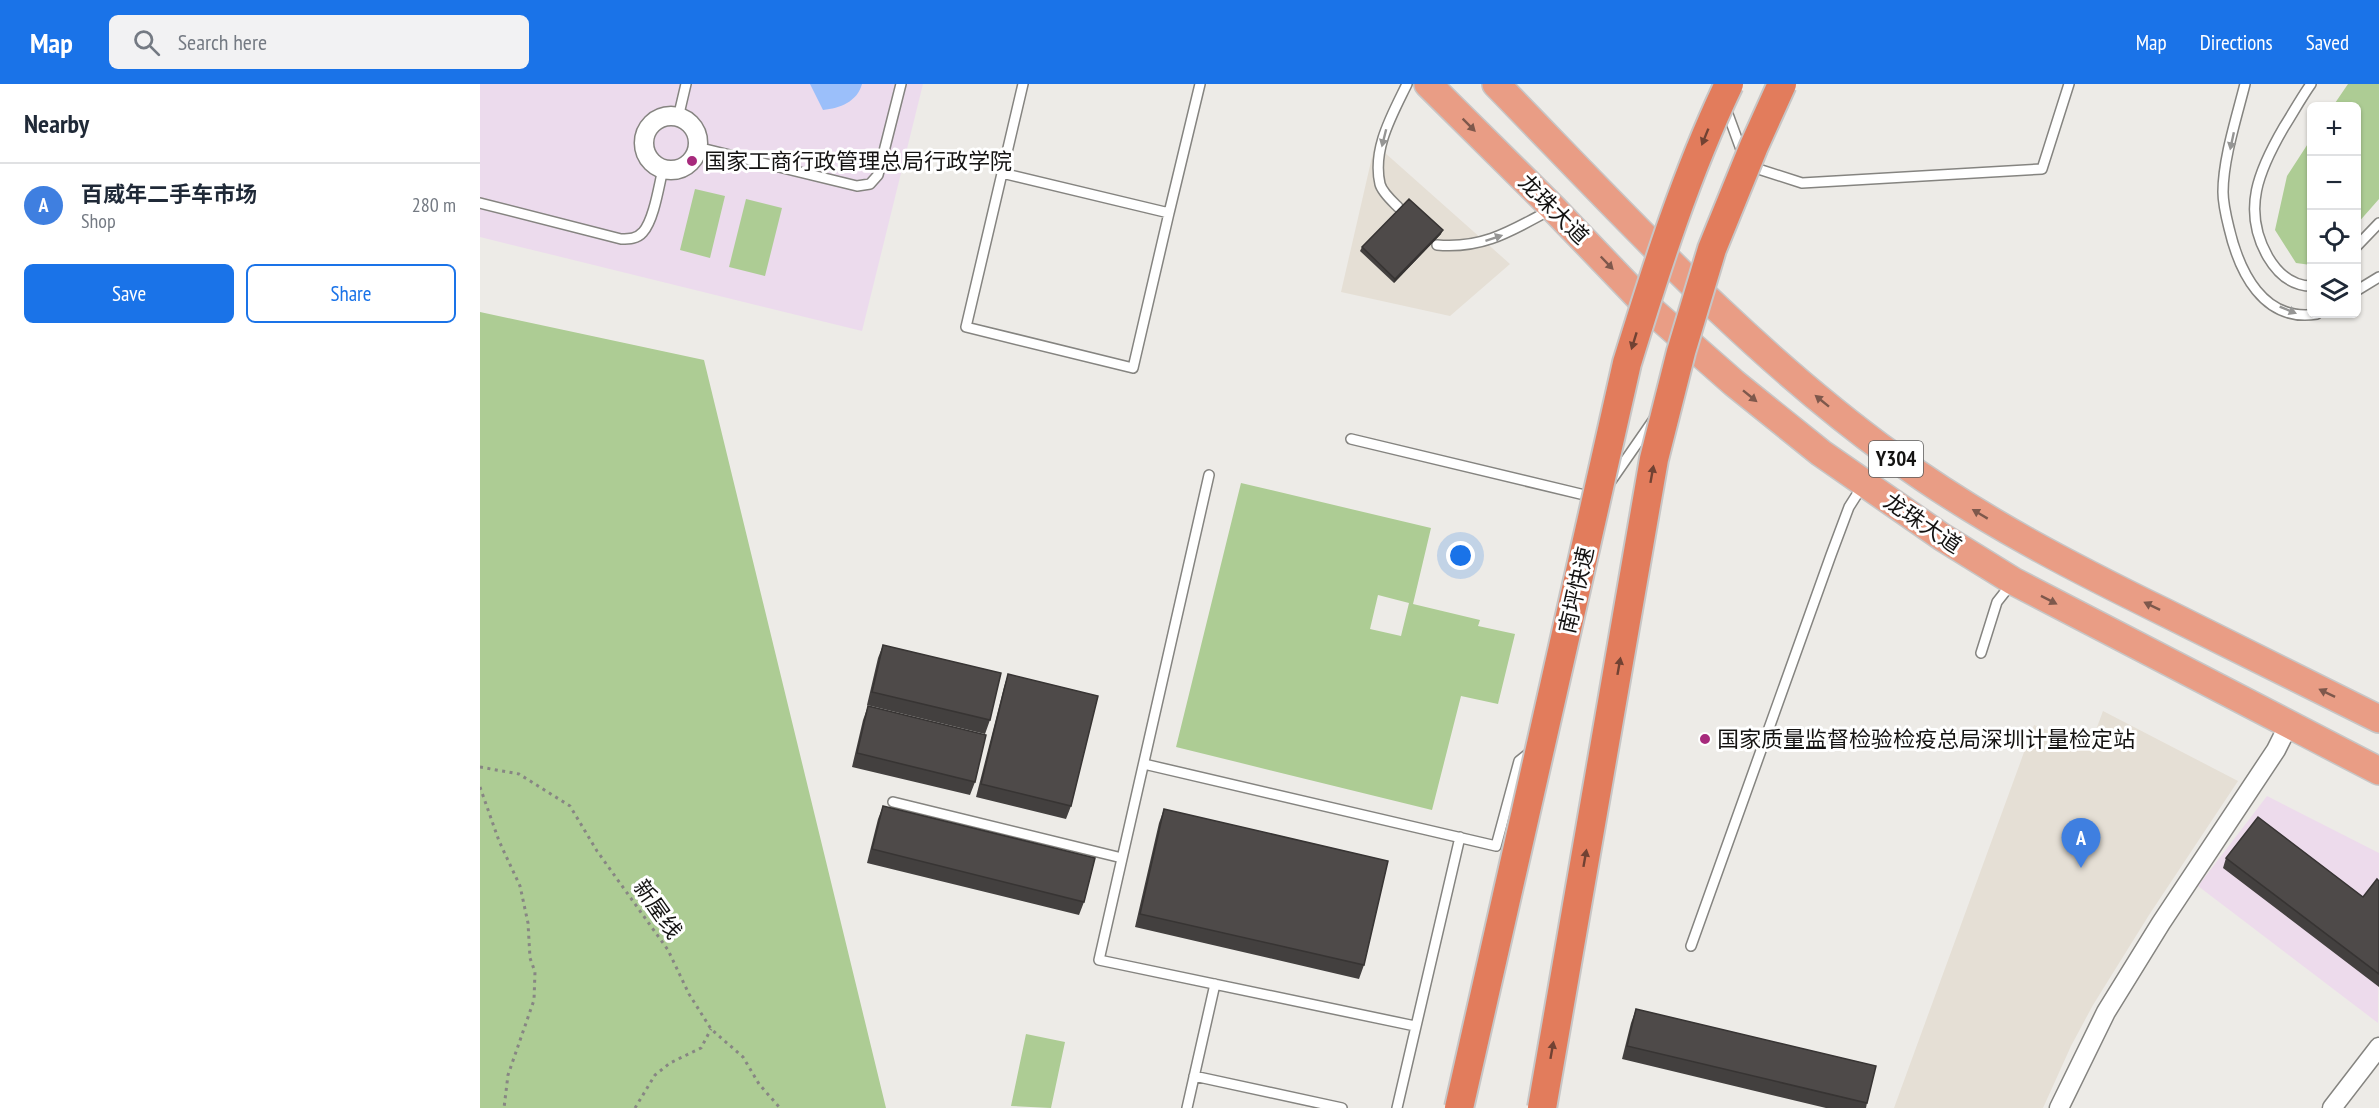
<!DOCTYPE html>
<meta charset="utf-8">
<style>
body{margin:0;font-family:"PT Sans Narrow","Noto Sans SC",sans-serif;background:#f2f2f3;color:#1f2937}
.controls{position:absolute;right:18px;top:18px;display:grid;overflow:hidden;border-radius:9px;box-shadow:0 2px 4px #0004}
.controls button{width:54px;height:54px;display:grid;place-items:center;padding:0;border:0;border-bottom:2px solid #e0e1e3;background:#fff;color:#1f2937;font:30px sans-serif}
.you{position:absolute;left:981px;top:472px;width:21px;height:21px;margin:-15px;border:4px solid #fff;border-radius:50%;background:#1a73e8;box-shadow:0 0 0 9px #1a73e833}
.badge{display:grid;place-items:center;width:39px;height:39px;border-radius:50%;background:#1a73e8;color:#fff;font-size:20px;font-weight:700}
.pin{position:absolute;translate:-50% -50px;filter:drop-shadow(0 2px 3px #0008)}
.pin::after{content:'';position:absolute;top:32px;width:21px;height:18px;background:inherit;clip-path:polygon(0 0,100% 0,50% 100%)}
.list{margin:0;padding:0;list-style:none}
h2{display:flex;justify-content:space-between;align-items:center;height:78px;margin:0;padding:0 24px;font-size:26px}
h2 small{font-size:20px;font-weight:400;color:#747a83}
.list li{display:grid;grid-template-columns:39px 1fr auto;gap:18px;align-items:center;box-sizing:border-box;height:84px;padding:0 24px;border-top:2px solid #e0e1e3}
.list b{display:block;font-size:22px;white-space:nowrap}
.list p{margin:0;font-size:20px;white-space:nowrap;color:#747a83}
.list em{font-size:20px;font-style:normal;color:#747a83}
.actions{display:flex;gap:12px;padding:18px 24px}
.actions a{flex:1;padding:14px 0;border:2px solid #1a73e8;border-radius:9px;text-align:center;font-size:21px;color:#1a73e8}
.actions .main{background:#1a73e8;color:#fff}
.icon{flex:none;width:33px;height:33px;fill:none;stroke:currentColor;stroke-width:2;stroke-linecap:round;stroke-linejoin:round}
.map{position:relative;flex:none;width:1899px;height:1024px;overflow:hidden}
header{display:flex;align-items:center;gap:36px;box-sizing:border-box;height:84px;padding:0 30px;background:#1a73e8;color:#fff}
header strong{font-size:28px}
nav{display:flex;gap:33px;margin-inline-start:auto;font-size:21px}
.search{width:420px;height:54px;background:#f2f2f3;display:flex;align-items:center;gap:15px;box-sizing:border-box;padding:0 21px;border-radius:9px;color:#747a83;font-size:22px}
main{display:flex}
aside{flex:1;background:#fff}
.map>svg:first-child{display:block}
.built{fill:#e5dfd5}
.industrial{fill:#eddbec}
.education{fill:#ecdbed}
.green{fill:#adcc94;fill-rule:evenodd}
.water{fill:#9bbffa}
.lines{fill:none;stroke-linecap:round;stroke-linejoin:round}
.service-casing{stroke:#858480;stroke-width:12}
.minor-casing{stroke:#858480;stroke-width:21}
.primary-casing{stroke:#c7c6c6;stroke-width:30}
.path{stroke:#878683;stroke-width:3;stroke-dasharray:3 4.5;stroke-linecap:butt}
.service{stroke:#fff;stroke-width:9}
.minor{stroke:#fff;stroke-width:18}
.primary{stroke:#e99d85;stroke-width:27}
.trunk-bridge-casing{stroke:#c7c6c6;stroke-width:32;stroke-linecap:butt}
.trunk-bridge{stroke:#e27c5c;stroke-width:28}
.wall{fill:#43403f}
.shaded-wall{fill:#373433}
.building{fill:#4e4a49;stroke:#373433;stroke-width:1.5}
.oneway{fill:#7e584c}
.oneway2{fill:#714233}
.oneway3{fill:#959594}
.poi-dot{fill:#a72a7c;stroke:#fff;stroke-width:2}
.labels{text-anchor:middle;stroke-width:6;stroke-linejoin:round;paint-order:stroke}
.shield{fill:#fff;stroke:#5a5a59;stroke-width:1.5}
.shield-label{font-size:21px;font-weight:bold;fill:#141312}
.poi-label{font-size:22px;fill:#141312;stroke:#fff;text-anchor:start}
.street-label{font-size:22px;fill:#141312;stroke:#fff}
</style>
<header>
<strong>Map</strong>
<div class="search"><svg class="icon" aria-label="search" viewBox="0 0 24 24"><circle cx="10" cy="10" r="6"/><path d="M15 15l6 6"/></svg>Search here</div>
<nav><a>Map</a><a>Directions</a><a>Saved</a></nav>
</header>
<main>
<aside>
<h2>Nearby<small></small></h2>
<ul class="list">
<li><span class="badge" style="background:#3f7fe0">A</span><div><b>百威年二手车市场</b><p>Shop</p></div><em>280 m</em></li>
</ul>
<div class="actions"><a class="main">Save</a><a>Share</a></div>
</aside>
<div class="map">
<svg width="1899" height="1024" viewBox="0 0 1899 1024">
<rect width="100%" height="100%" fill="#edebe7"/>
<path class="built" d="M 895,60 L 1030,180 L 970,232 L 861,208 Z
M 1623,627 L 1758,697 L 1669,831 L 1613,921 L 1591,962 L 1563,1024 L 1414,1024 L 1554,641 L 1610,662 Z"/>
<path class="industrial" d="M 1787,712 L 1899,769 L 1898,939 L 1718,802 Z"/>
<path class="education" d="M 0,0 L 443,0 L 382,247 L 0,153 Z"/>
<path class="green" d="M 1868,0 L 1899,0 L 1899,115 L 1877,140 L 1876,22 L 1853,22 Z
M 1831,55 L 1831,181 L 1816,179 L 1795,146 L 1807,92 Z
M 215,105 L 245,112 L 230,174 L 200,166 Z
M 266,115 L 302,124 L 285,192 L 249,183 Z
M 0,228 L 224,276 L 406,1024 L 0,1024 Z
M 761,399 L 951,444 L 933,520 L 1000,536 L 998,542 L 1035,550 L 1018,620 L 981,612 L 952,726 L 696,663 ZM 898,511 L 929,519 L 921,552 L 890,545 Z
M 546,950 L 585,958 L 571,1024 L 531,1022 Z"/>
<path class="water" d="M 330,0 L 382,0 C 377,18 360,24 343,26 Z"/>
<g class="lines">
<defs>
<path id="service" d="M 543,0 L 486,243 L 653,284 L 689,129
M 1765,0 C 1757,32 1743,75 1743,108 C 1743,120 1746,132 1749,144 C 1759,187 1783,239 1837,230
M 1831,0 C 1821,14 1813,29 1804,43 C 1779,86 1761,126 1788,173 C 1798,190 1812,202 1832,202
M 1245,22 L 1263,71
M 198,34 L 206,0
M 217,63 L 377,102 L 390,100 L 398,91 L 421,0
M 1269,82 L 1322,99 L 1562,85 L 1589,0
M 522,89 L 689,129 L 720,0
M 0,119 L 141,155 C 149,155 157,155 163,148 C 174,136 179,101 183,85
M 918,123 C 912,117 902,108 900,100 C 892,65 912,31 927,0
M 957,161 C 1003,165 1031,147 1070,126
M 1876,163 L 1899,139
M 1876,207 L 1899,193
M 871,355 L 1113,413
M 729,391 L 619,876 L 935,942
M 1131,397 L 1174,335
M 1501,569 L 1517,518 L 1532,499
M 664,680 L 1016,762 L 1039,677 L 1053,666
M 413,718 L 642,774
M 1211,862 L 1351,471 L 1369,423 L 1383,401
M 714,992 L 862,1024
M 707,1024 L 735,900
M 917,1024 L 980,753"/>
<path id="minor" d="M164 59a27 27 0 1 1 54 0a27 27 0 1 1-54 0Z
M 1579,1024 L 1626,928 L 1681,839 L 1796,666 L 1809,640
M 1852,1024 L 1899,963"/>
<path id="primary" d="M 948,0 L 1073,124 L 1170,225 L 1254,299 L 1341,369 L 1462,453 L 1533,497 L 1899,687
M 1016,0 C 1143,130 1266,266 1414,373 C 1499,435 1592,483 1686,529 C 1757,565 1828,600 1899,635"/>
</defs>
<use href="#service" class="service-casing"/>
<use href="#minor" class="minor-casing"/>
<use href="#primary" class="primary-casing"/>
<path class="path" d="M 0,683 L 39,690 L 90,722 L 117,767 L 188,866 L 209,910 L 231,945 L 263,973 L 279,1000 L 300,1024
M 0,703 L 19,757 L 40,802 L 48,839 L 50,874 L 55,888 L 54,916 L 28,991 L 24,1024
M 155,1024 L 175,991 L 190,979 L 221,964 L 231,945"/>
<use href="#service" class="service"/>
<use href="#minor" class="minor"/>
<use href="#primary" class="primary"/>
<defs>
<path id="trunk-bridge" d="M 979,1024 L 1147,279 C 1176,185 1206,90 1249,0
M 1062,1024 L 1174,375 L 1201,268 L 1232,165 L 1274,62 L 1302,0"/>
</defs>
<use href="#trunk-bridge" class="trunk-bridge-casing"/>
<use href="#trunk-bridge" class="trunk-bridge"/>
</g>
<path class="wall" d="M 961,150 L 914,199 L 880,167 L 882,163 Z
M 403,561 L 510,636 L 505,650 L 387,621 L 398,574 Z
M 528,590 L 591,722 L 586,735 L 496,713 L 524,603 Z
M 388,622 L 495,698 L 490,711 L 372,683 L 383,636 Z
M 403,722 L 604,818 L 599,831 L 387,779 L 398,735 Z
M 684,725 L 884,881 L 879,895 L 655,843 L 679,739 Z
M 1746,774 L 1883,813 L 1899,797 L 1899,903 L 1743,784 Z
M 1156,925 L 1387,1019 L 1386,1024 L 1346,1024 L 1142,975 L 1151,939 Z"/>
<path class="shaded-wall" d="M 963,146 L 961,150 L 914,199 L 915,195 Z"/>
<path class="building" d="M 929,115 L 963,146 L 915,195 L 882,163 Z
M 403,561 L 521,589 L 510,636 L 392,608 Z
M 528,590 L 618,612 L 591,722 L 501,700 Z
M 388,622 L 506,651 L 495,698 L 377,669 Z
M 403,722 L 615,774 L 604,818 L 392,765 Z
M 684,725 L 908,777 L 884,881 L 660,830 Z
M 1778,733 L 1883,813 L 1897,795 L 1899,797 L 1899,890 L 1746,774 Z
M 1156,925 L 1396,982 L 1387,1019 L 1147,962 Z"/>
<defs><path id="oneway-solid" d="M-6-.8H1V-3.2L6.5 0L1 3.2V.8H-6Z" transform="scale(1.5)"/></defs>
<g class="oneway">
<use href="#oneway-solid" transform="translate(989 41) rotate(45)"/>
<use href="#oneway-solid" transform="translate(1127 179) rotate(46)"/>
<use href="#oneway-solid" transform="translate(1270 312) rotate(39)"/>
<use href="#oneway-solid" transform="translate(1342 317) rotate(-141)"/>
<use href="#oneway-solid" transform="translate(1500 430) rotate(-149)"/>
<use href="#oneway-solid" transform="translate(1569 516) rotate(27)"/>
<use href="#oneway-solid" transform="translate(1672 522) rotate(-154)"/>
<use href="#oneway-solid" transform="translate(1847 609) rotate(-154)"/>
</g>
<g class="oneway2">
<use href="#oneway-solid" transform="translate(1225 53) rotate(112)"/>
<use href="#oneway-solid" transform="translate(1154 257) rotate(107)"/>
<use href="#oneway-solid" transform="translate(1172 390) rotate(-80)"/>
<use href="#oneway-solid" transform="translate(1139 582) rotate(-80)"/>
<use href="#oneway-solid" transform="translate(1105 774) rotate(-80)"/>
<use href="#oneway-solid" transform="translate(1072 966) rotate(-80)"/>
</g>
<g class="oneway3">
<use href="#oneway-solid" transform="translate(904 54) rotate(104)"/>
<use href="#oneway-solid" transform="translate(1752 57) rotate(102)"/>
<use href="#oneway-solid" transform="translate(1014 154) rotate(-18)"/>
<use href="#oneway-solid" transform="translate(1808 226) rotate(22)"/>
</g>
<g class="poi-dot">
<circle cx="212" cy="77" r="6"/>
<circle cx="1225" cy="655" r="6"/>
</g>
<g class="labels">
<rect class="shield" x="1389" y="357" width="54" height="36" rx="4.5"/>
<g class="shield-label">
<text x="1416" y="382">Y304</text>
</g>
<g class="poi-label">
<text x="224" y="85">国家工商行政管理总局行政学院</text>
<text x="1237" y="663">国家质量监督检验检疫总局深圳计量检定站</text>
</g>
<g class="street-label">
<text transform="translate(1074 125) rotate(45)" y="8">龙珠大道</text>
<text transform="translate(1443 439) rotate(34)" y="8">龙珠大道</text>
<text transform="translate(1096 506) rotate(-77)" y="8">南坪快速</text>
<text transform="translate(178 825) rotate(55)" y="8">新屋线</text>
</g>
</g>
</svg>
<div class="controls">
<button>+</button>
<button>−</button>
<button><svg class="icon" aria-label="locate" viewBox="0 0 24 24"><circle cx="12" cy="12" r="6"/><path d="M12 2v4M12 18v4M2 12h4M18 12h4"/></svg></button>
<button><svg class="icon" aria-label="layers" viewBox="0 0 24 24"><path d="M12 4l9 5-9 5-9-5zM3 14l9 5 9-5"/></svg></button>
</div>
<div class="you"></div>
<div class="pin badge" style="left:1601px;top:784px;background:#3f7fe0">A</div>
</div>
</main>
